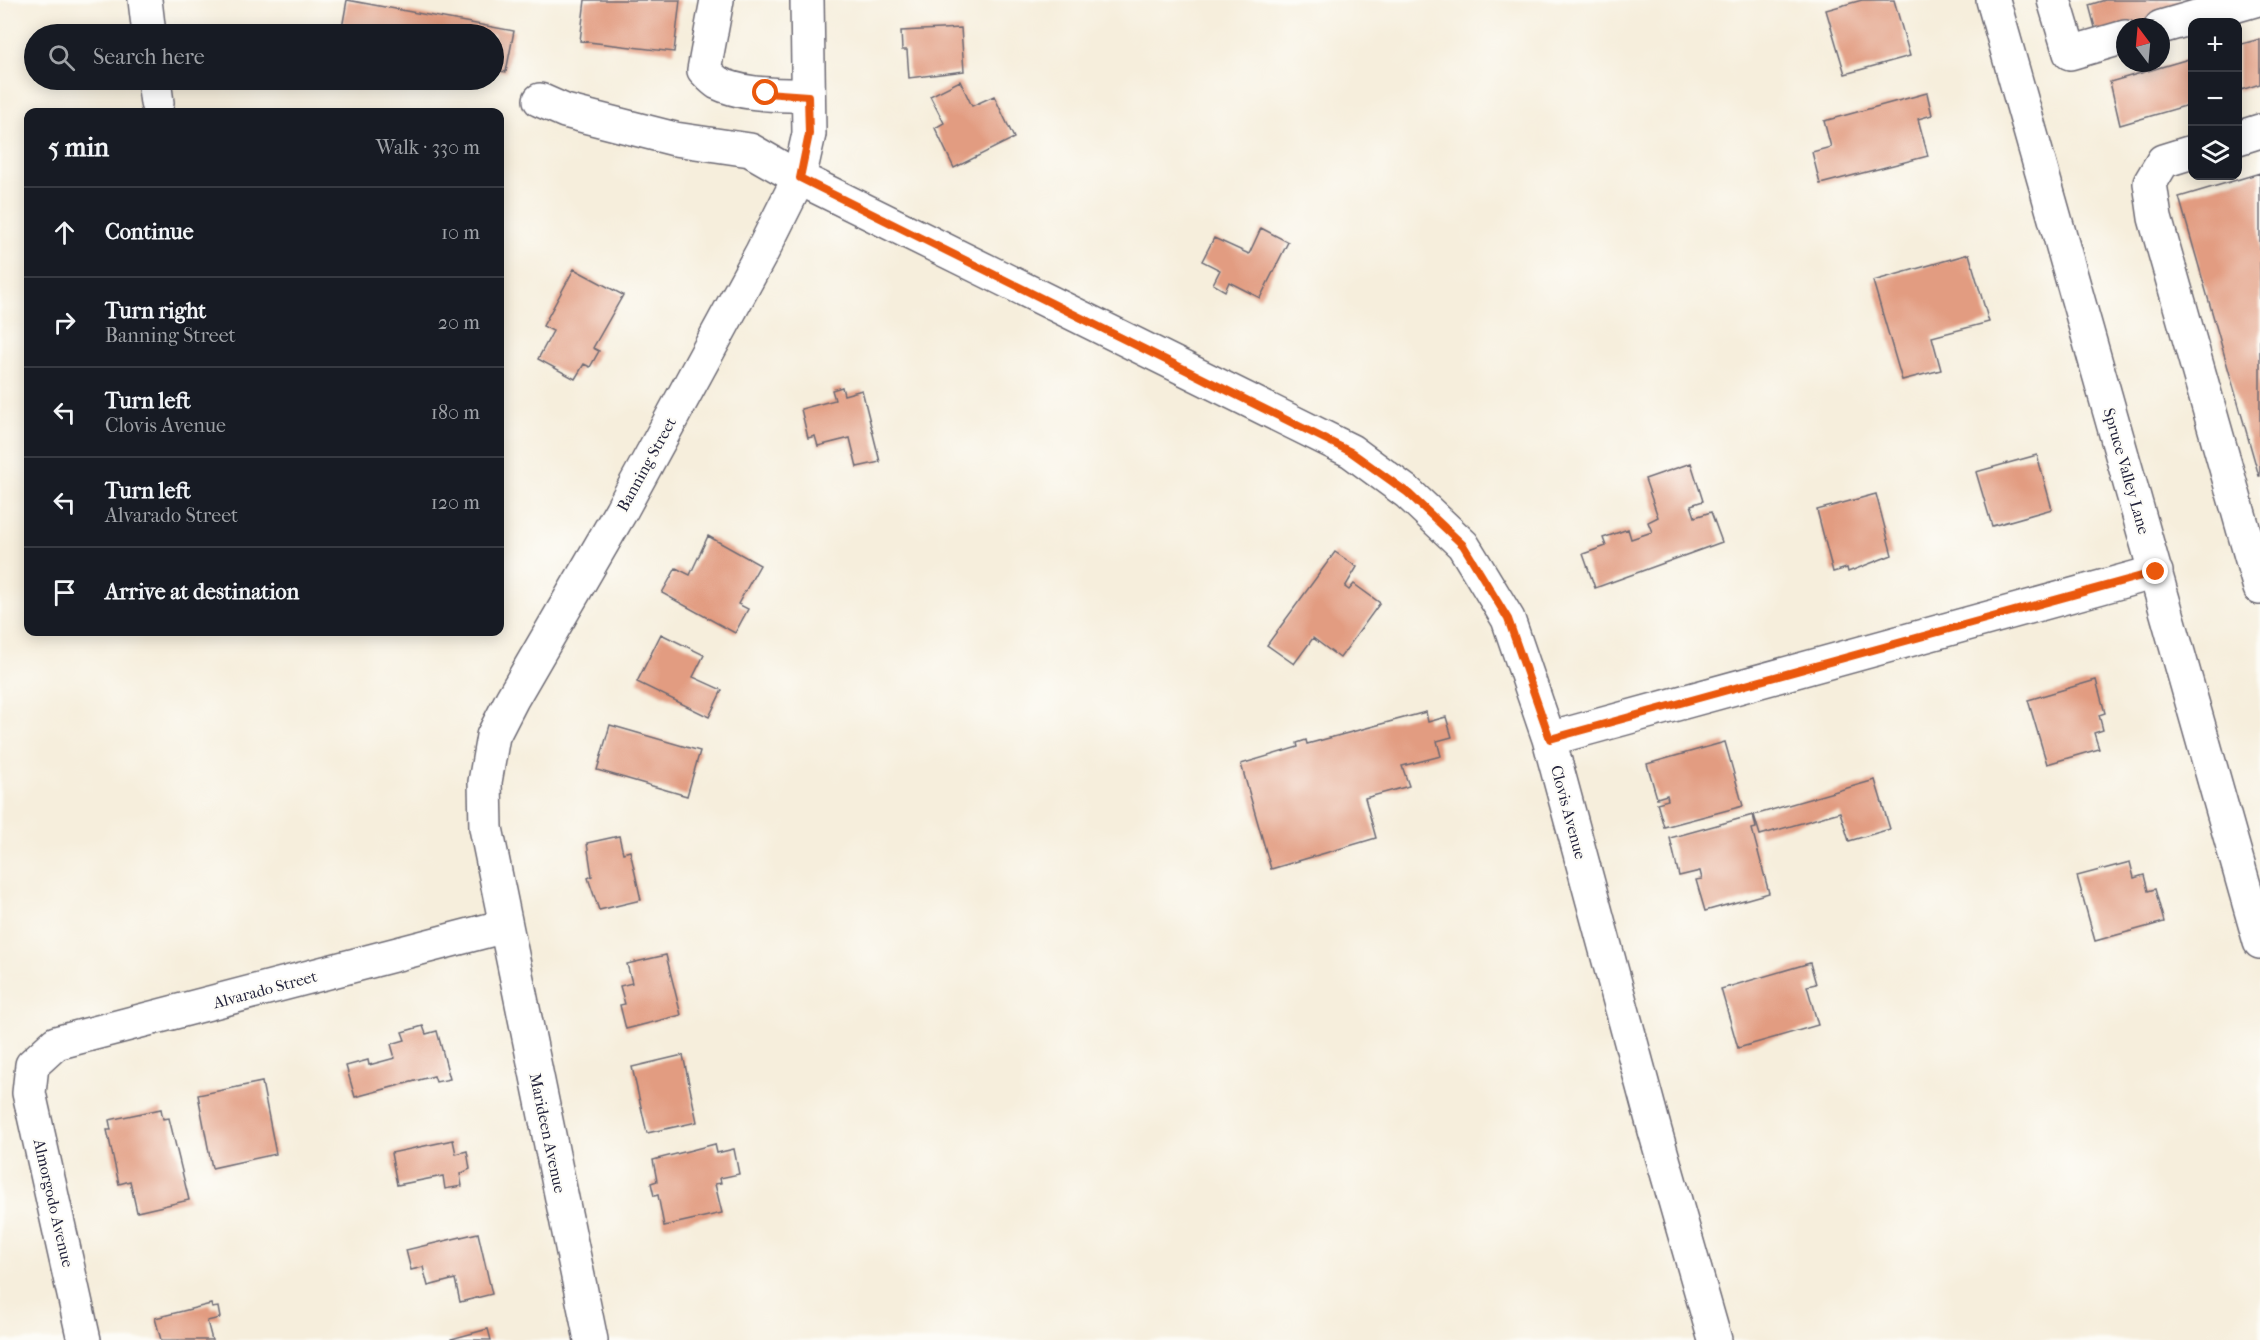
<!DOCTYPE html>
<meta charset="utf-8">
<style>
body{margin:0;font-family:"IM FELL French Canon",serif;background:#242831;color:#f1f3f6}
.controls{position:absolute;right:18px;top:18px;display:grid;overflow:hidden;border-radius:12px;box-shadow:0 3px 15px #0003}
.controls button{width:54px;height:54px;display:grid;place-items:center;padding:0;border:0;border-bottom:2px solid #363941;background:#171b24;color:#f1f3f6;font:30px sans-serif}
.compass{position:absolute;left:2116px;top:18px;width:54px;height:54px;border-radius:50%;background:#171b24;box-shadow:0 3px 15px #0003;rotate:344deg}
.stop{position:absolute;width:18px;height:18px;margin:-14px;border:4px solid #ea580c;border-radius:50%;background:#fff}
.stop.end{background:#ea580c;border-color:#fff;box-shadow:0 2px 6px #0008}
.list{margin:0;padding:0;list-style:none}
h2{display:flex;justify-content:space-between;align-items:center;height:78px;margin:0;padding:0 24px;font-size:26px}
h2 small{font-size:20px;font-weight:400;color:#9ea1a6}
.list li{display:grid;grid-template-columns:39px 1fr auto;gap:18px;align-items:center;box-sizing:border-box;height:90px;padding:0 24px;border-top:2px solid #363941}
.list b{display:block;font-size:22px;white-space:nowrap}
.list p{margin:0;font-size:20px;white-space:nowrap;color:#9ea1a6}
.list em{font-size:20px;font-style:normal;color:#9ea1a6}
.icon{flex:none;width:33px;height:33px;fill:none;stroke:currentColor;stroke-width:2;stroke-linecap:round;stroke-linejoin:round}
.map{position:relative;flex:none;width:2260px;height:1340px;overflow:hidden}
.search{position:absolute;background:#171b24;box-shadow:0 3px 15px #0003;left:24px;top:24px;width:480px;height:66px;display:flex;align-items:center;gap:15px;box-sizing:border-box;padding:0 21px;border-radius:33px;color:#9ea1a6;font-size:22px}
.panel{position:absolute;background:#171b24;box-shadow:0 3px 15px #0003;left:24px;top:108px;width:480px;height:528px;border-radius:12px}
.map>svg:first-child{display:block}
.building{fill:#e29c81}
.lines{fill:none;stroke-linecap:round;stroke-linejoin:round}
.minor-casing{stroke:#6c6973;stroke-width:36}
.minor{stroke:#fff;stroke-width:33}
.route{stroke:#ea580c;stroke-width:8}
.labels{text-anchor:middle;stroke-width:4.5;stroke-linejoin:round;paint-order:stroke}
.street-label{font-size:16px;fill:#22223b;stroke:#fdfcf7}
</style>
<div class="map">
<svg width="2260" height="1340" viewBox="0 0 2260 1340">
<rect width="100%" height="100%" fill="#fdfcf7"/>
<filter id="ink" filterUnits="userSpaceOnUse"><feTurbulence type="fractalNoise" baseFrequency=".0167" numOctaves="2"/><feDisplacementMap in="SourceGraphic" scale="12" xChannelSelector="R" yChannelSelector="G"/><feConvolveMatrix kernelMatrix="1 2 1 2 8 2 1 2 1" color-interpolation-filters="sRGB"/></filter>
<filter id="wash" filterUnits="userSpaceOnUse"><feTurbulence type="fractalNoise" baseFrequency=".008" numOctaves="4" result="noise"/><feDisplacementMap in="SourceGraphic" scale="24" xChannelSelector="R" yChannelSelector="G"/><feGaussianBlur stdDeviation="1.35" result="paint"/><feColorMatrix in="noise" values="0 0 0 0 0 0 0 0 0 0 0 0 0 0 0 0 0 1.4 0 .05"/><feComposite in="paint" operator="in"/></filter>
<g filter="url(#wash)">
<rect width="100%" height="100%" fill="#f6eedc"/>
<g id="blocks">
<path class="building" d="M 347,0 L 514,31 L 506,72 L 494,70 L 494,34 L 341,34 Z
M 585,0 L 680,0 L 674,52 L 580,41 Z
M 1862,0 L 1894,0 L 1910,56 L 1845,74 L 1826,10 Z
M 2105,0 L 2230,0 L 2230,1 L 2140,27 L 2125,27 L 2098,39 L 2089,5 Z
M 961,28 L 964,71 L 909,78 L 907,50 L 902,50 L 901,31 Z
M 2260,39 L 2260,84 L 2238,91 L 2238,45 Z
M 2192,58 L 2192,104 L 2120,125 L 2110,82 Z
M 960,81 L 972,106 L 994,96 L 1014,138 L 954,168 L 935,128 L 944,123 L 930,96 Z
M 1927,93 L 1932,115 L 1918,119 L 1928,156 L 1820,184 L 1812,152 L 1831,147 L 1824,121 Z
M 2260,173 L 2260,476 L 2259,476 L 2179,197 Z
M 1261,228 L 1288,242 L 1260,298 L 1229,282 L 1225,291 L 1213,284 L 1220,270 L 1202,261 L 1214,238 L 1249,254 Z
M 1969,254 L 1989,322 L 1932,337 L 1941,370 L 1902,380 L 1873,281 Z
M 574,269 L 623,295 L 593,348 L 599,351 L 590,367 L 584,364 L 575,379 L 538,359 L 553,331 L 543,326 Z
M 842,387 L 844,395 L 862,390 L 880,462 L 857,467 L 850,438 L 818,446 L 815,436 L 808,438 L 801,409 L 835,400 L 832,390 Z
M 2037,455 L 2052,509 L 1992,526 L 1976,472 Z
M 1691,463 L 1703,501 L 1691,505 L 1695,517 L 1711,512 L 1722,542 L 1595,588 L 1583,554 L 1606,546 L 1603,538 L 1628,529 L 1631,539 L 1652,532 L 1648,522 L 1658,517 L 1645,479 Z
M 1876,494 L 1892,555 L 1848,572 L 1847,568 L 1833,572 L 1817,510 Z
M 708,536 L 760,565 L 738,604 L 748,609 L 735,633 L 662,593 L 676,568 L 690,575 Z
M 1335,552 L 1357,567 L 1345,587 L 1349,590 L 1354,584 L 1380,603 L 1340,658 L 1313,638 L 1294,664 L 1267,645 Z
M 661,634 L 704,655 L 693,677 L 722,690 L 709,717 L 637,682 Z
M 2096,680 L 2105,713 L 2099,715 L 2103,730 L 2094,733 L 2099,749 L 2047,764 L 2028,700 Z
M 1426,712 L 1428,722 L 1446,717 L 1452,737 L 1437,741 L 1441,756 L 1402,766 L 1409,786 L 1365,798 L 1376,838 L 1271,869 L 1241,764 L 1298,747 L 1297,743 L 1306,740 L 1307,744 Z
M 610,725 L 700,751 L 687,796 L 597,770 Z
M 1725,742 L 1743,806 L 1664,827 L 1657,803 L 1668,800 L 1667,795 L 1657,798 L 1647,764 Z
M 1875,780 L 1890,829 L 1849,841 L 1840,812 L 1760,835 L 1754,815 Z
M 1753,815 L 1756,828 L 1752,829 L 1769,893 L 1705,911 L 1696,880 L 1702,879 L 1700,871 L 1679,876 L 1670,838 Z
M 619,836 L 623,853 L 630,851 L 641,900 L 599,910 L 588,878 L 592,876 L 587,843 Z
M 2130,862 L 2134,878 L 2144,875 L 2148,891 L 2155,889 L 2164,922 L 2095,941 L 2077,876 Z
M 666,955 L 681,1015 L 626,1029 L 620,1005 L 625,1004 L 620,986 L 632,983 L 627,964 Z
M 1810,963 L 1816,984 L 1807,986 L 1818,1025 L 1738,1048 L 1721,989 Z
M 423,1026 L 426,1034 L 437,1031 L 450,1079 L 436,1082 L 434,1076 L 355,1097 L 346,1066 L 368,1060 L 369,1065 L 395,1058 L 391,1044 L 405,1040 L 402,1032 Z
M 683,1055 L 697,1122 L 647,1133 L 632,1067 Z
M 262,1082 L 276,1154 L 212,1168 L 198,1095 Z
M 161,1109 L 163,1119 L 169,1118 L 189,1200 L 137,1212 L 130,1181 L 119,1184 L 107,1130 L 111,1130 L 109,1120 Z
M 453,1140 L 456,1154 L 467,1151 L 470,1169 L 460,1174 L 462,1186 L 445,1189 L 443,1176 L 397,1185 L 391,1153 Z
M 715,1144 L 717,1153 L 734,1149 L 739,1174 L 720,1178 L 721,1183 L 715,1184 L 722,1213 L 664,1226 L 658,1195 L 654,1196 L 651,1183 L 657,1181 L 653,1160 Z
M 478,1233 L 492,1294 L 460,1302 L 455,1279 L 428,1286 L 423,1267 L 411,1270 L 406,1250 Z
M 211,1304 L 212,1308 L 218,1307 L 220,1318 L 207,1321 L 212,1340 L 161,1340 L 155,1318 Z
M 488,1329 L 491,1340 L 451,1340 L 451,1339 Z"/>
</g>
</g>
<g filter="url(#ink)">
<use href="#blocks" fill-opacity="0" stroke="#6c6973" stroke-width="1.5"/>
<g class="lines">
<defs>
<path id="minor" d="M 145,0 L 149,34
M 717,0 L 704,70 C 708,74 713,80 718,83 C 745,96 779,94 808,96
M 1993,0 L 2260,942
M 2054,0 L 2070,53 L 2125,37
M 2161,27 L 2255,0
M 154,80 L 157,103
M 540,100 L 565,111 L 675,139 L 750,150 L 799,178 L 1351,451 L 1408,493 L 1463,545 L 1508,619 L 1549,739 L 1655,1131 L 1715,1340
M 2238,138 L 2260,131
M 2192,152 L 2163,161 L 2150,183 L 2155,218 L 2260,588
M 1549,739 L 2156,572
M 84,1340 L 29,1093 L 32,1065 L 56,1043 L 505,926
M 591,1340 L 486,828 L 485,782 L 493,736 L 512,699 L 621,511 L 762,252 L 799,178 L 809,134 L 807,0"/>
</defs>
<use href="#minor" class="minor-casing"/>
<use href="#minor" class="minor"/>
</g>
</g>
<g class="lines" filter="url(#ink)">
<path class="route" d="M 766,93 L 808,96 L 809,134 L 800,178 L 1351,452 L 1408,493 L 1463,545 L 1508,619 L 1550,739 L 2156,572"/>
</g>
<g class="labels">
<g class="street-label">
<text transform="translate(646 464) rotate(-61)" y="6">Banning Street</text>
<text transform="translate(2127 471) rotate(74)" y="6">Spruce Valley Lane</text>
<text transform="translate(1569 812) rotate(75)" y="6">Clovis Avenue</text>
<text transform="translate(265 989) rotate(-15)" y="6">Alvarado Street</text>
<text transform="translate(548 1133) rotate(78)" y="6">Marideen Avenue</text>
<text transform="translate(54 1203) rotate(77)" y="6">Almorgodo Avenue</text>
</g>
</g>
</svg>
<div class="controls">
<button>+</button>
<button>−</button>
<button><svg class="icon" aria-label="layers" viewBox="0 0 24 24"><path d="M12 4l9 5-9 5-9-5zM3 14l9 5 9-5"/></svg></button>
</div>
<svg class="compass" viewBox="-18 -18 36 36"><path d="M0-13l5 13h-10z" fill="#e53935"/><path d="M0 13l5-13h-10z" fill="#9ea1a6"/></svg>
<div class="stop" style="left:766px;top:93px"></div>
<div class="stop end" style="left:2156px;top:572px"></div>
<div class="search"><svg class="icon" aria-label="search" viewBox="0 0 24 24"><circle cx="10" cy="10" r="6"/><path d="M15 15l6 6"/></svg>Search here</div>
<section class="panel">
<h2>5 min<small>Walk · 330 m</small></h2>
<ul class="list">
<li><svg class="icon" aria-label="ahead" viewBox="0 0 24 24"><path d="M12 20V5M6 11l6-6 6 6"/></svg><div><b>Continue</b></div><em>10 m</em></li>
<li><svg class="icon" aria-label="right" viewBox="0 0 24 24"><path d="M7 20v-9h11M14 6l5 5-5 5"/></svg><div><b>Turn right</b><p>Banning Street</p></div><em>20 m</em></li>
<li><svg class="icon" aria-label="left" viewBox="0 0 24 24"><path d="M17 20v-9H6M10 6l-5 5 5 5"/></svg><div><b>Turn left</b><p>Clovis Avenue</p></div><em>180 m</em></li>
<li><svg class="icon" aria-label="left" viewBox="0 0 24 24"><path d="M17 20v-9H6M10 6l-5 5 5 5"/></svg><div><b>Turn left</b><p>Alvarado Street</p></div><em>120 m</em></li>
<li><svg class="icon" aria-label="arrive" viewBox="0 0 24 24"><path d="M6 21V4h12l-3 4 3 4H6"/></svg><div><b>Arrive at destination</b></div></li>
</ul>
</section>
</div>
